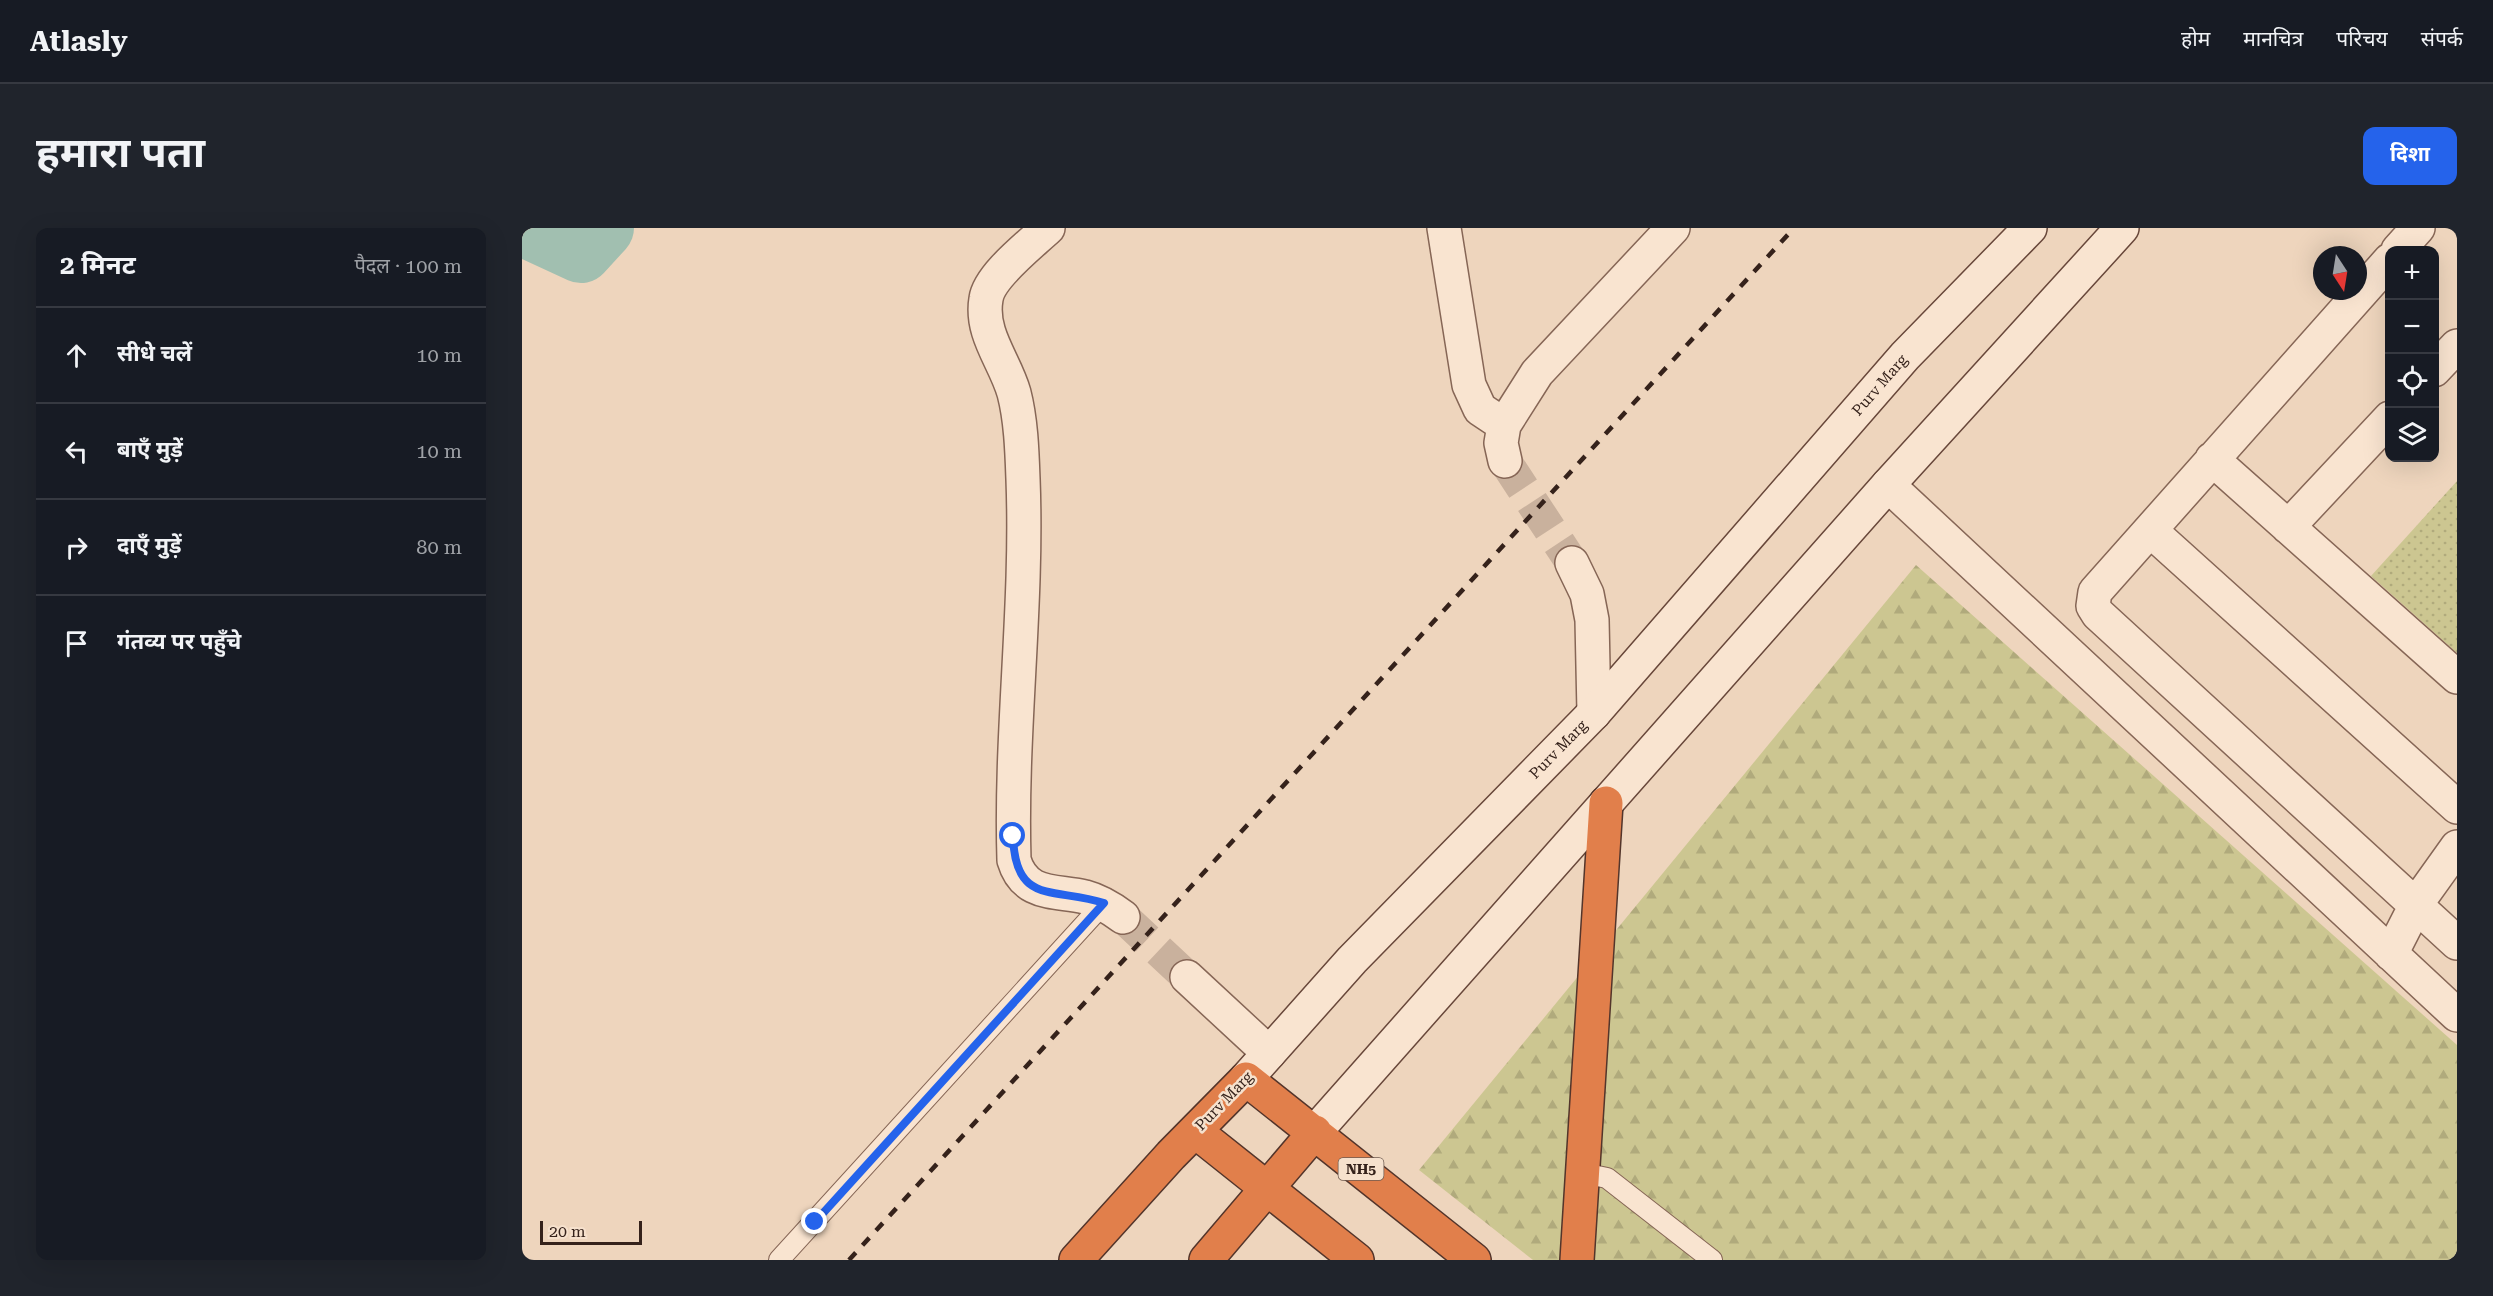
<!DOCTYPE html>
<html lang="hi">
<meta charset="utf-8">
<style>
body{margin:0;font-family:"Roboto Serif","Noto Sans Devanagari",serif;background:#20242c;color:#f1f3f6}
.controls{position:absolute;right:18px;top:18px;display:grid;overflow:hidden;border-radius:12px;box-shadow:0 6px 24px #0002}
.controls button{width:54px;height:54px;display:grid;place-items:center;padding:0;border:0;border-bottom:2px solid #363941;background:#171b24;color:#f1f3f6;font:30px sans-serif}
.compass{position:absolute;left:1791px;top:18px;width:54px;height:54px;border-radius:50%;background:#171b24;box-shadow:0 6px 24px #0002;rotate:168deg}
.scale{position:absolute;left:18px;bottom:15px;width:102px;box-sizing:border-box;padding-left:6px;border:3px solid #35221b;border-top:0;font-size:16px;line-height:21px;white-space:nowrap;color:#35221b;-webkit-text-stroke:4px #f6e1cd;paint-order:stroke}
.stop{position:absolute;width:18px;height:18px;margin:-14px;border:4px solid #2563eb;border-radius:50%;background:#fff}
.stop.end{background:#2563eb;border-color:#fff;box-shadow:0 2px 6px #0008}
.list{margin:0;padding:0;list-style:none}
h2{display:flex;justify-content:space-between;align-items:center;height:78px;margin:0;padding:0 24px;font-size:26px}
h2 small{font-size:20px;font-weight:400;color:#9ea1a6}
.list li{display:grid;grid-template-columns:39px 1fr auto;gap:18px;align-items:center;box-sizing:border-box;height:96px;padding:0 24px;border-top:2px solid #363941}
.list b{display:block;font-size:22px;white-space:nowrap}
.list em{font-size:20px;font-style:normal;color:#9ea1a6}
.icon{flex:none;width:33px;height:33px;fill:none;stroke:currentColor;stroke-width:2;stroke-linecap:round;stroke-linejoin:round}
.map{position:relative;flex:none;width:1935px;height:1032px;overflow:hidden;border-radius:12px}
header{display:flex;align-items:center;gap:36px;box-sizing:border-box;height:84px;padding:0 30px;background:#171b24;border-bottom:2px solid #363941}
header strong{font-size:28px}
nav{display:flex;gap:33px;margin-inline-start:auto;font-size:21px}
.intro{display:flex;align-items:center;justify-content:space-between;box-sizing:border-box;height:144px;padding:0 36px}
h1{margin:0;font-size:42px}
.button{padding:15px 27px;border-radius:12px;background:#2563eb;color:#fff;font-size:21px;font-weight:700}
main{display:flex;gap:36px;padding:0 36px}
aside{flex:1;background:#171b24;border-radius:12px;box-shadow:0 6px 24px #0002}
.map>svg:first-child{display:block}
.forest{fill:url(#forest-firs)}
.park{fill:url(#park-dots)}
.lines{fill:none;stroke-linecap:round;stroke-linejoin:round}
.river{stroke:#a1bfb0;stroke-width:62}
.street-tunnel{stroke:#c9b19d;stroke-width:33;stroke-dasharray:33 16;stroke-linecap:butt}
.lane-casing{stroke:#866656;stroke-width:22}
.street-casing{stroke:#866656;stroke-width:36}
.secondary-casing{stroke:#68473a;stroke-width:36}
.highway-casing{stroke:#53352b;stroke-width:36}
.lane{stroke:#f9e4d0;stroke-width:20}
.street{stroke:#f9e4d0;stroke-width:33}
.secondary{stroke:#f9e4d0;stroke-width:33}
.highway{stroke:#e17f4b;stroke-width:33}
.rail{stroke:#35221b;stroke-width:4.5;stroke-dasharray:10 10;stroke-linecap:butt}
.route{stroke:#2563eb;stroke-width:8}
.labels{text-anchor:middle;stroke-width:5;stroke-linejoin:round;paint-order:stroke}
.shield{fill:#f6e1cd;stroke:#6f5b50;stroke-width:1.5}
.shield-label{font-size:14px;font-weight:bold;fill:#35221b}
.street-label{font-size:15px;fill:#35221b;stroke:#f6e1cd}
</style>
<header>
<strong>Atlasly</strong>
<nav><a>होम</a><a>मानचित्र</a><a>परिचय</a><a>संपर्क</a></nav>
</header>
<div class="intro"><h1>हमारा पता</h1><a class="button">दिशा</a></div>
<main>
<aside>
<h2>2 मिनट<small>पैदल · 100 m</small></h2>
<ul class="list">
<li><svg class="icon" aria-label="ahead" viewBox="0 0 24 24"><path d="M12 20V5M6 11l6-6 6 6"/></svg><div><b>सीधे चलें</b></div><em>10 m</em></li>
<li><svg class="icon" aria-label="left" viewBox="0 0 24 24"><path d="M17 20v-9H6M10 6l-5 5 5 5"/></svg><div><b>बाएँ मुड़ें</b></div><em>10 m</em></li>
<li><svg class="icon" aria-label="right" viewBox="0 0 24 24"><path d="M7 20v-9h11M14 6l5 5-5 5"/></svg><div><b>दाएँ मुड़ें</b></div><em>80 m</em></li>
<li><svg class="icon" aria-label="arrive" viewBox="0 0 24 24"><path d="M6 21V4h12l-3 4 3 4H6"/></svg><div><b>गंतव्य पर पहुँचे</b></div></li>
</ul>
</aside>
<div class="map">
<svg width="1935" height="1032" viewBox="0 0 1935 1032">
<defs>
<pattern id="forest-firs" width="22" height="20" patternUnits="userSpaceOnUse" patternTransform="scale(1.5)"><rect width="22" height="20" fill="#ccc691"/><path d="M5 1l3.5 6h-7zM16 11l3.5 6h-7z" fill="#b0aa7c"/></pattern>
<pattern id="park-dots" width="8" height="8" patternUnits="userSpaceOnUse" patternTransform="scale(1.5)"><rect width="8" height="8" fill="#ccc691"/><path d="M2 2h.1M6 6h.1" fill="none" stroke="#b0aa7c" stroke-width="1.8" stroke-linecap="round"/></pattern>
</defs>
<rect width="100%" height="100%" fill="#eed5bd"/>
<path class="forest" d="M 1394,337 L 1935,817 L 1935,1032 L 1011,1032 L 897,942 Z"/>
<path class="park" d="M 1935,253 L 1935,425 L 1849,348 Z"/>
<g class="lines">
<path class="river" d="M 7,0 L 59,24 L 81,0"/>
<path class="street-tunnel" d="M 983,233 L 1050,335
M 601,689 L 665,749"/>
<defs>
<path id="lane" d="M 1061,945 L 1085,950 L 1190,1032
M 257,1032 L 582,675"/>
<path id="street" d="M 526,0 C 509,16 467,48 464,71 C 458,106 483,133 492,165 C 499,192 500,223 501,251 C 506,378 488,505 492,632 C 503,669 534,662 563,669 C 578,673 589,680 601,689
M 922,0 L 947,157 L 958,181 L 982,197
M 1876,22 L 1896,0
M 1868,32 L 1573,364 L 1571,378 L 1576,386 L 1935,715
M 1912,142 L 1935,118
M 1690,231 L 1935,449
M 983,233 L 979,215 L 982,197 L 1015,145 L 1151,0
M 1366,257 L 1935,787
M 1766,299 L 1868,190
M 1629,303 L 1935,579
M 1050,335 L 1065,366 L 1070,392 L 1072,485
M 1869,726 L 1895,675 L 1935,619
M 665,749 L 747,825"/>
<g id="secondary">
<path id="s1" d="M 724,851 L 830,732 L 1072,485 L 1383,128 L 1508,0"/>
<path d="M 793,904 L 1366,257 L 1600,0"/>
</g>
<path id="highway" d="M 673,903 L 835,1032
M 554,1032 L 649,927 L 724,851 L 952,1032
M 684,1032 L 793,904
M 1055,1032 L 1084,575"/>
</defs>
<use href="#lane" class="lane-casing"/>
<use href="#street" class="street-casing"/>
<use href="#secondary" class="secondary-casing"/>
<use href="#highway" class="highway-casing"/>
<use href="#lane" class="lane"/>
<use href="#street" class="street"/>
<use href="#secondary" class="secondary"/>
<use href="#highway" class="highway"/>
<path class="rail" d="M 327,1032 L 1272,0"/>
</g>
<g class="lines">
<path class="route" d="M 293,994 L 582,675 C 532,659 493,678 491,608"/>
</g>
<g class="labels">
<rect class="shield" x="816.5" y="930" width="45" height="22" rx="4.5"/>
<g class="shield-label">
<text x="839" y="946">NH5</text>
</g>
<g class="street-label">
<text dy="5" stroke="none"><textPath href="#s1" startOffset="940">Purv Marg</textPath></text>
<text dy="5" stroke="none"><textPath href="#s1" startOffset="454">Purv Marg</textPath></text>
<text transform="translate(702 873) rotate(-46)" y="5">Purv Marg</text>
</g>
</g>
</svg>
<div class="controls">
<button>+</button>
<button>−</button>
<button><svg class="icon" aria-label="locate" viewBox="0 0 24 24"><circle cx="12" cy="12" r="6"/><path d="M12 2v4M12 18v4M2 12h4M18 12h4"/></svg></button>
<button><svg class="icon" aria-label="layers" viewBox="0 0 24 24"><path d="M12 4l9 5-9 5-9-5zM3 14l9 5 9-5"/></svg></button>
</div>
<svg class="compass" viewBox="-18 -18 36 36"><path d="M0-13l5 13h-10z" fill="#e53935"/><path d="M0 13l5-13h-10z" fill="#9ea1a6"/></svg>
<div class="scale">20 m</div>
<div class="stop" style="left:491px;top:608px"></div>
<div class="stop end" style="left:293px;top:994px"></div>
</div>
</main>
